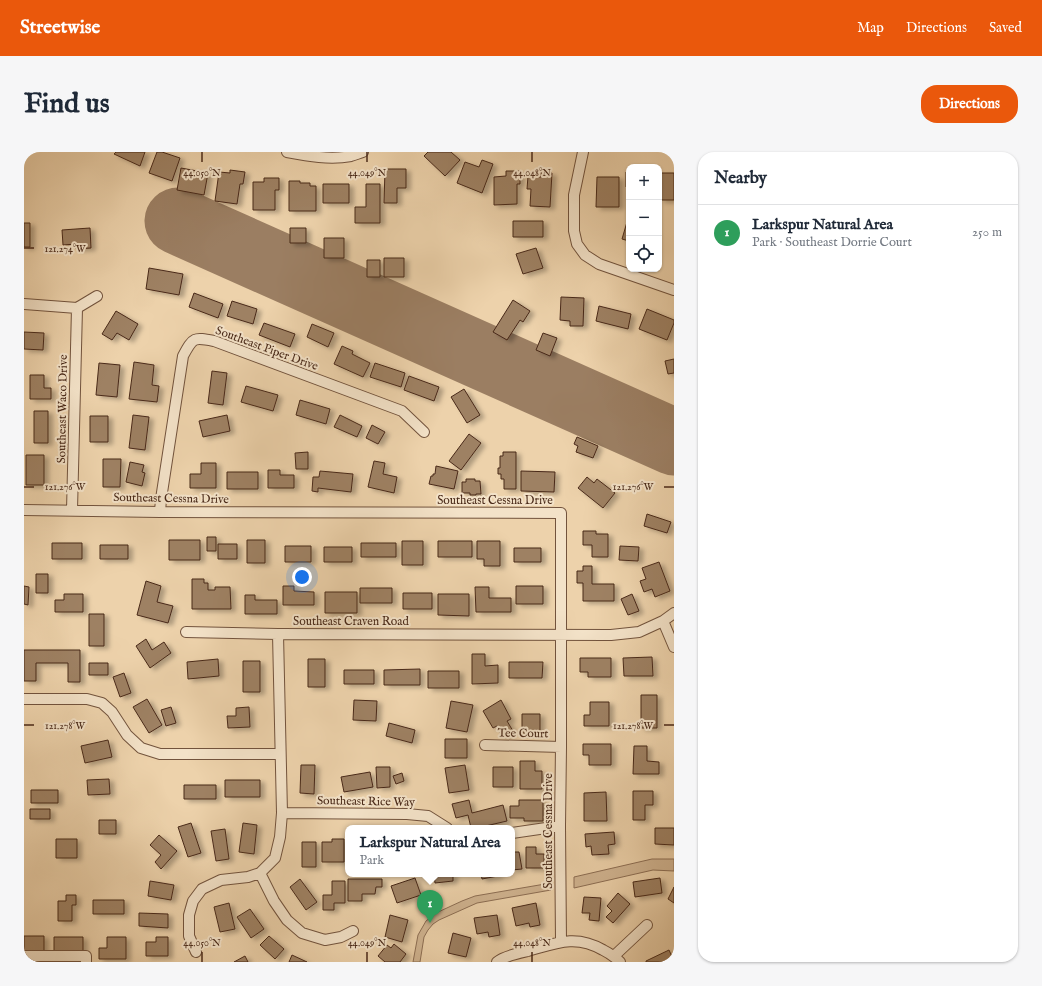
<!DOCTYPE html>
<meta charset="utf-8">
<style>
body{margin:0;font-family:"IM FELL English",serif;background:#f6f6f7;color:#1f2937}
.controls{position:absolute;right:12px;top:12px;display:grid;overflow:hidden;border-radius:8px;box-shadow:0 1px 3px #0004}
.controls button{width:36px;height:36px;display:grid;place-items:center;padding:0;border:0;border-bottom:1px solid #e0e1e3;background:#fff;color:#1f2937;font:20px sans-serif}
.you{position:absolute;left:278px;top:425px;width:14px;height:14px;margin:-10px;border:3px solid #fff;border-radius:50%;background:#1a73e8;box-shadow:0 0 0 6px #1a73e833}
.badge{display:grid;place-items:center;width:26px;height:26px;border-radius:50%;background:#ea580c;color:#fff;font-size:13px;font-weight:700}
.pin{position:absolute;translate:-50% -33px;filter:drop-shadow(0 1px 2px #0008)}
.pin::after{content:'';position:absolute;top:21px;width:14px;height:12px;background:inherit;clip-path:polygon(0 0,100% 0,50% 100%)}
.popup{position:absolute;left:321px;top:673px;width:170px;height:52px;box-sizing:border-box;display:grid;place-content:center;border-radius:8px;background:#fff;filter:drop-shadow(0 1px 3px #0005);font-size:13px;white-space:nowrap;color:#747a83}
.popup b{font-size:15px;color:#1f2937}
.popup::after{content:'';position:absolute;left:50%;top:100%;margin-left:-8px;border:8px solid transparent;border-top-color:#fff}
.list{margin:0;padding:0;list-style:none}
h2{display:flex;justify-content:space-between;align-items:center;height:52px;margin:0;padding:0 16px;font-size:17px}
h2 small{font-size:13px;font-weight:400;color:#747a83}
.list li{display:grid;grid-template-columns:26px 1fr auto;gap:12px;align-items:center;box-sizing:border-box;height:56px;padding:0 16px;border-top:1px solid #e0e1e3}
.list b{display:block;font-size:15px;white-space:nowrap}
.list p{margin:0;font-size:13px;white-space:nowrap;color:#747a83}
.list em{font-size:13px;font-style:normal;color:#747a83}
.icon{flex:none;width:22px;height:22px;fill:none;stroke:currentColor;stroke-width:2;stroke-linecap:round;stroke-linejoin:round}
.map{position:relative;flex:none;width:650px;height:810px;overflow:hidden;border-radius:16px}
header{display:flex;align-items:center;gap:24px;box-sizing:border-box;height:56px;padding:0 20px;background:#ea580c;color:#fff}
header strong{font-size:19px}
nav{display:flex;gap:22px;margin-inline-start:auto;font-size:14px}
.intro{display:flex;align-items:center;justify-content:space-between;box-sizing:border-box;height:96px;padding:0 24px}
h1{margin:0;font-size:28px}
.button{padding:10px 18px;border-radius:16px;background:#ea580c;color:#fff;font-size:14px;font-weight:700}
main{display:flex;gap:24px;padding:0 24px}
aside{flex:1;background:#fff;border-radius:16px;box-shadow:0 1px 3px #0004}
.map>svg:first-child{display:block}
.green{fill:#d1b592;stroke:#8d6f55}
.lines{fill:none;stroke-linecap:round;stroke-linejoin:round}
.runway{stroke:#9b7e62;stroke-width:67}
.building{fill:#9e8164;stroke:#492918;filter:url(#shadow)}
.street-casing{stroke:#72533d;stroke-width:12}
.street{stroke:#f3e2c8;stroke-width:10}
.ticks{fill:none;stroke:#492918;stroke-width:1.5}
.labels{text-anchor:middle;stroke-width:4;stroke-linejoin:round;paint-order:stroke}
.street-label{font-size:12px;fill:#492918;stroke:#f3e2c8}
.ticks-label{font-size:10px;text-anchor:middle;fill:#492918;stroke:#f3e2c8;stroke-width:4;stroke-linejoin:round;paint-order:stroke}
</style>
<header>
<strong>Streetwise</strong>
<nav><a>Map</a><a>Directions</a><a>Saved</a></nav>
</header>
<div class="intro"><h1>Find us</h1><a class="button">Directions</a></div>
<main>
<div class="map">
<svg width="650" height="810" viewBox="0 0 650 810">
<defs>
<filter id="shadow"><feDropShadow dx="4.5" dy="2.5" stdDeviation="2" flood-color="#0004"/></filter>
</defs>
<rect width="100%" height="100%" fill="#edd2ab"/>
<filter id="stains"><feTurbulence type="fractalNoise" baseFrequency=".005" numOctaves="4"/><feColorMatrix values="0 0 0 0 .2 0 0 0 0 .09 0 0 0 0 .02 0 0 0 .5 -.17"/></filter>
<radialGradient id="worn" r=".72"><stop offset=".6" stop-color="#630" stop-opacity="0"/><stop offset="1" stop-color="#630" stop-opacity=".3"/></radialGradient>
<path class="green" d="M 628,707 L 650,707 L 650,719 L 629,718 L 550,736 L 550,725 Z
M 527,731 L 527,738 L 453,751 L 415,768 L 409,772 L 404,778 L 400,785 L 396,810 L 389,810 L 394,783 L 402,769 L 412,761 L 438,749 L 451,744 Z"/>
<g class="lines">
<path class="runway" d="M 154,69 L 650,290"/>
</g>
<path class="building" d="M 92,0 L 121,0 L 116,14 L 90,2 Z
M 133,0 L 138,0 L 156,6 L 148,29 L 125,21 Z
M 404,0 L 427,0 L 436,8 L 421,24 L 400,4 Z
M 458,8 L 469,12 L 458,41 L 433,31 L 441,10 L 455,15 Z
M 157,16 L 184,21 L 180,43 L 153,38 Z
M 361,17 L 382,17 L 382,36 L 373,36 L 373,51 L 360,51 Z
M 206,18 L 221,20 L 219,32 L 216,32 L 213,52 L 191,49 L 195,20 L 206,21 Z
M 482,19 L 496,19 L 496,32 L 493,32 L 493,52 L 470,53 L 470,25 L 482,24 Z
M 517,20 L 528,21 L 526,55 L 506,54 L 507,37 L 503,37 L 504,24 L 517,25 Z
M 602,20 L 605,20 L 605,35 L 602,35 Z
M 636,21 L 650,21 L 650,48 L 636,48 Z
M 573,25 L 595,25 L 595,55 L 572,55 Z
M 240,26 L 255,26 L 255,38 L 251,38 L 251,58 L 229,58 L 229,30 L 240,30 Z
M 265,29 L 276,29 L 276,31 L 286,31 L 286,34 L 292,34 L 292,59 L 265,59 Z
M 299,32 L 325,32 L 325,51 L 299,51 Z
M 342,32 L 356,32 L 356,71 L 331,71 L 331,55 L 342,55 Z
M 489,69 L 519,69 L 519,85 L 489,85 Z
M 603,70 L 605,71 L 605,89 L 598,87 Z
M 0,71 L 6,71 L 6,95 L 0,95 Z
M 66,76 L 67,96 L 52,97 L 52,92 L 39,93 L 38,78 Z
M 266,76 L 282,76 L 282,91 L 266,91 Z
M 300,86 L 320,86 L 320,106 L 300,106 Z
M 512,96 L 519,116 L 499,122 L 492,102 Z
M 360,106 L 380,106 L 380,125 L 360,125 Z
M 343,108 L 356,108 L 356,125 L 343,125 Z
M 125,116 L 159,122 L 155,143 L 122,137 Z
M 170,141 L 199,152 L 194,166 L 165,155 Z
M 537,145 L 560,146 L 559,174 L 546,174 L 546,169 L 536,168 Z
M 489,148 L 506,159 L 499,170 L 496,168 L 483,188 L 469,180 Z
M 208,149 L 233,157 L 229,172 L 203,164 Z
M 575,154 L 607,162 L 604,177 L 572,169 Z
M 623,157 L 650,168 L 650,171 L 643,188 L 615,177 Z
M 92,159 L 114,172 L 105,188 L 93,181 L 88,188 L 78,182 Z
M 240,171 L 271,182 L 266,195 L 235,183 Z
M 288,172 L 310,181 L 304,195 L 283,185 Z
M 0,180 L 20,181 L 19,198 L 0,197 Z
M 519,181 L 533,186 L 526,204 L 512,198 Z
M 318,194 L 329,199 L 328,202 L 346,211 L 339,225 L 310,212 Z
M 650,207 L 650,221 L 644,222 L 641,209 Z
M 110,210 L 130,213 L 128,233 L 135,234 L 133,250 L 105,247 Z
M 75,211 L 96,213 L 93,245 L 72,243 Z
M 351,211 L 381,221 L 377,235 L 346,225 Z
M 188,219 L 203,221 L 199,253 L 184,251 Z
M 6,223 L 20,223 L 20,236 L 27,236 L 27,247 L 6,247 Z
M 385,224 L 415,235 L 410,249 L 380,238 Z
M 222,234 L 254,243 L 249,259 L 217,250 Z
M 440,237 L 456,263 L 443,271 L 427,245 Z
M 276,248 L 306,257 L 302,272 L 272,263 Z
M 10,259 L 24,259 L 24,291 L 10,291 Z
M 109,263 L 125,265 L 121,298 L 105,296 Z
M 203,263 L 206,279 L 179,285 L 175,269 Z
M 316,263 L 338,274 L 333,285 L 310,275 Z
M 66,264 L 84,264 L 84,290 L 66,290 Z
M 348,273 L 361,280 L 354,292 L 342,286 Z
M 445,282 L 457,291 L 437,318 L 425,309 Z
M 553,285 L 574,294 L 569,306 L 552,300 L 554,294 L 550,292 Z
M 284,300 L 284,317 L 272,317 L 271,301 Z
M 479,300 L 492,300 L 492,337 L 480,337 L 480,327 L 477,327 L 477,322 L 474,322 L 474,316 L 476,316 L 476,304 L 479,304 Z
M 2,303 L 20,303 L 20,333 L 2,333 Z
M 79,307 L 97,307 L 96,335 L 79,335 Z
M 350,309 L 361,311 L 359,322 L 373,325 L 370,341 L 344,335 Z
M 106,310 L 120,313 L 118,320 L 121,321 L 118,334 L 102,330 Z
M 177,311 L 192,311 L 192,336 L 166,336 L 166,322 L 177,322 Z
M 412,314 L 434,319 L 430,337 L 405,332 L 407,324 L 409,324 L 409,322 L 411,322 Z
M 244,318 L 256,318 L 256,323 L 270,323 L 270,336 L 244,336 Z
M 296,319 L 329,322 L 327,340 L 294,336 L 294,340 L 288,339 L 289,325 L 295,325 Z
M 497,319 L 531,320 L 530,340 L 497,339 Z
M 203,320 L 234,320 L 234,337 L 203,337 Z
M 563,325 L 570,331 L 573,327 L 591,341 L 579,356 L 554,336 Z
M 442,327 L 451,327 L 451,329 L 456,329 L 457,342 L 452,342 L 452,343 L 446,343 L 446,341 L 438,341 L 438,330 L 442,330 Z
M 623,362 L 647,370 L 643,381 L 620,374 Z
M 559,379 L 572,379 L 572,382 L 584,382 L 584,405 L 568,405 L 568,393 L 559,393 Z
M 183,385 L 192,385 L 192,399 L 183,399 Z
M 145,388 L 176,388 L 176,408 L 145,408 Z
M 223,388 L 241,388 L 241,411 L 223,411 Z
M 378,389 L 399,389 L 399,413 L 378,413 Z
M 414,389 L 448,389 L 448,405 L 414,405 Z
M 453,389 L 476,389 L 476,414 L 460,414 L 460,407 L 453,407 Z
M 28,391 L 58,391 L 58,407 L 28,407 Z
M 337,391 L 372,391 L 372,405 L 337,405 Z
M 194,392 L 213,392 L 213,407 L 194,407 Z
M 76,393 L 104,393 L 104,407 L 76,407 Z
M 261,394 L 287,394 L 287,410 L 261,410 Z
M 596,394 L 615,395 L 614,409 L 595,408 Z
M 300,395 L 328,395 L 328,410 L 300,410 Z
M 490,396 L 517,396 L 517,410 L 490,410 Z
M 635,410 L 646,439 L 631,445 L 628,437 L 620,440 L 616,429 L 622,427 L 618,416 Z
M 559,414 L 568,414 L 568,432 L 590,432 L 590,449 L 559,449 L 559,431 L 553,431 L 553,419 L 559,419 Z
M 12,422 L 24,422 L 24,441 L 12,441 Z
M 168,427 L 180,427 L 180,431 L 184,431 L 184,438 L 191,438 L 191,435 L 206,435 L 207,457 L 168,457 Z
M 122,429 L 137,434 L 133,450 L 149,454 L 144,471 L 113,463 Z
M 0,434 L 5,435 L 4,453 L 0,452 Z
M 259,434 L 270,434 L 270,439 L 290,440 L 290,453 L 259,453 Z
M 492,434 L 519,434 L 519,452 L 492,452 Z
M 451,435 L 465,435 L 465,446 L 487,446 L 487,460 L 452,460 Z
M 336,436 L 368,436 L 368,451 L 336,451 Z
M 301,440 L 333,440 L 333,461 L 301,461 Z
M 379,441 L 408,441 L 408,457 L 379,457 Z
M 40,442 L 59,442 L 59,460 L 31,460 L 31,448 L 40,448 Z
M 414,442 L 445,442 L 445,464 L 414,463 Z
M 608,442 L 615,459 L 604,463 L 597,447 Z
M 221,443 L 231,443 L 231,448 L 253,448 L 253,462 L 221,462 Z
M 65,462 L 80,462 L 80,494 L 65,494 Z
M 122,487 L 128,498 L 140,490 L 147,501 L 126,516 L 112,494 Z
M 0,498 L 56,498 L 56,530 L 44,530 L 44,511 L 12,511 L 12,529 L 0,529 Z
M 448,502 L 461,502 L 461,514 L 474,513 L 474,531 L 448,532 Z
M 628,505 L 629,524 L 600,524 L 599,506 Z
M 556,506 L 587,506 L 587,525 L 564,525 L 564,520 L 556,520 Z
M 194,507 L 195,524 L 164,527 L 163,510 Z
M 284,507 L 301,507 L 301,535 L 284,535 Z
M 219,509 L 236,509 L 236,540 L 219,540 Z
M 485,510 L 519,510 L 518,526 L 485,526 Z
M 65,511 L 84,511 L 84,523 L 65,523 Z
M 396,517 L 396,533 L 360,533 L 360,518 Z
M 320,518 L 350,518 L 350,532 L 320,532 Z
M 404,519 L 435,519 L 435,536 L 404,536 Z
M 100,521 L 107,541 L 96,545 L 89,525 Z
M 617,543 L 633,543 L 633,576 L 617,576 Z
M 123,547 L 138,573 L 125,581 L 109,555 Z
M 330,548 L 353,549 L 352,569 L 329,568 Z
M 477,548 L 487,567 L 483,569 L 489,579 L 478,585 L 473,574 L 469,576 L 459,559 Z
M 427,549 L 449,553 L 443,580 L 422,576 Z
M 566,550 L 585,550 L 585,574 L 560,574 L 560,563 L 566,563 Z
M 147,555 L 152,571 L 142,574 L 137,558 Z
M 225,555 L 226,575 L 204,576 L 203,564 L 212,564 L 212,556 Z
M 498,562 L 516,562 L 516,581 L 498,581 Z
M 365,571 L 391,578 L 388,591 L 362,584 Z
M 421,587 L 443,587 L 443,606 L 421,606 Z
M 84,588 L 88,605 L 61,611 L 57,594 Z
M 559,592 L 587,592 L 587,613 L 565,613 L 565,603 L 559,603 Z
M 610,594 L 623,594 L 623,609 L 635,610 L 635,622 L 609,622 Z
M 496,609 L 511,609 L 511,619 L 518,619 L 518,637 L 496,637 Z
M 277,613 L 291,613 L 290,642 L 276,641 Z
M 441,613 L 445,638 L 425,641 L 421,616 Z
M 352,615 L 366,615 L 366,635 L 353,636 Z
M 469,615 L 489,615 L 489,635 L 469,635 Z
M 346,620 L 349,635 L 320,640 L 317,625 Z
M 378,621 L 380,629 L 372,632 L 369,624 Z
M 85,627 L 86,642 L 64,643 L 63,628 Z
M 201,628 L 236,628 L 236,645 L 201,645 Z
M 160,633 L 192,633 L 192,647 L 160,647 Z
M 7,638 L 34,638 L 34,651 L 7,651 Z
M 609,639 L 629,639 L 629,653 L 621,653 L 621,668 L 609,668 Z
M 582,640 L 583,669 L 560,669 L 560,641 Z
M 445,648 L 448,661 L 479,653 L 483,669 L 453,676 L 447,676 L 444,663 L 432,666 L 428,652 Z
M 495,648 L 519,648 L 519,669 L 500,669 L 500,666 L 486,666 L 486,654 L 495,654 Z
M 6,657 L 26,657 L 26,667 L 6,667 Z
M 75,668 L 92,668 L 92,682 L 75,682 Z
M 167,671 L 177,701 L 164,705 L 154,675 Z
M 219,671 L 233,673 L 230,702 L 215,700 Z
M 631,676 L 650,676 L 650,693 L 631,692 Z
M 201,677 L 205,707 L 192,709 L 187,679 Z
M 590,680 L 591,692 L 584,693 L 585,702 L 568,703 L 567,694 L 562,695 L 561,682 Z
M 135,683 L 153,699 L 137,717 L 131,710 L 137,703 L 126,693 Z
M 32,687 L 53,687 L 53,706 L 32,706 Z
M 308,687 L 320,687 L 320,710 L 298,710 L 298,690 L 308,690 Z
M 278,690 L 292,690 L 292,715 L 278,715 Z
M 502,695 L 512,695 L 512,702 L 520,702 L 520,716 L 502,716 Z
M 488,698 L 489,700 L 495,700 L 498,717 L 488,718 Z
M 410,722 L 429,722 L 429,729 L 411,731 Z
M 457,722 L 474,722 L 474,724 L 458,727 Z
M 391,726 L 397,743 L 373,751 L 367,734 Z
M 636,726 L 638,741 L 611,745 L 609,730 Z
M 276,727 L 293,750 L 282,758 L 266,735 Z
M 324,727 L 358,727 L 358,735 L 352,735 L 351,742 L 338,742 L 338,749 L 324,749 Z
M 126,729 L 150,733 L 147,748 L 124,744 Z
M 308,729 L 321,729 L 321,751 L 310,751 L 310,758 L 299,758 L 299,743 L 308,743 Z
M 650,735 L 650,751 L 644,747 Z
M 594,741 L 606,752 L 589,771 L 582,765 L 588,759 L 583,754 Z
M 42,743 L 52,743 L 52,753 L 48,753 L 48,769 L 34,769 L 34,749 L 42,749 Z
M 560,745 L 577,746 L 575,769 L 565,768 L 566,761 L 558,761 Z
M 69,748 L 100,748 L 100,762 L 69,762 Z
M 205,751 L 211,777 L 196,780 L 190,755 Z
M 512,751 L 516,773 L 506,775 L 505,771 L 492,774 L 488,756 Z
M 226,757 L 240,777 L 227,786 L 213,765 Z
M 115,761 L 144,762 L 144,776 L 115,774 Z
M 366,763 L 384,768 L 378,790 L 361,785 Z
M 473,763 L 476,783 L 465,785 L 464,780 L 453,782 L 450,766 Z
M 429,781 L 447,786 L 442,805 L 424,801 Z
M 0,784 L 20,784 L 20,802 L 0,802 Z
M 245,784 L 260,797 L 251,807 L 236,793 Z
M 30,785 L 59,785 L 59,800 L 30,799 Z
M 83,785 L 102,785 L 102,807 L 75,807 L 75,796 L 83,796 Z
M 132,785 L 144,785 L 144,804 L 122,804 L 122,790 L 132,790 Z
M 370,792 L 382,802 L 376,810 L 361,810 L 354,804 L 363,793 L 367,796 Z
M 645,798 L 649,807 L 643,810 L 622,810 L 622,809 Z
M 268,803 L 283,810 L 265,810 Z
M 221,804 L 224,810 L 210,810 Z"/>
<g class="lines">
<defs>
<path id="street" d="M 263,0 C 284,4 306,8 327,4 C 331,3 335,1 339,0
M 559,0 L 550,43 L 550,79 L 553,92 L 561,103 L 575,112 L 650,138
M 0,152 L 53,156 L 73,144
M 0,358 L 136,360 L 537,361 L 537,595 L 536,674 L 537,790
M 48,358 L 53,156
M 136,360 L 137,347 L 159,204 C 169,185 170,185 190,189 L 378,259 L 400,280
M 639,469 L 650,495
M 162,480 L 254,482 L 587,483 L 615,480 L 639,469 L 650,461
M 0,547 L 63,547 L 78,551 L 88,560 L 103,583 L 117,596 L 136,602 L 256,602
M 461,593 L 537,595
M 258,661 L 383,662 L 404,664 L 423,676
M 488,681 L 536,674
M 236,721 L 250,749 L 263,768 L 278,781 L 301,788 L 317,785 L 329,779
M 172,800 L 165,784 L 165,763 L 169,749 L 178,737 L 197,728 L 224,725 L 236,721 L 251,706 L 256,685 L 258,661 L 254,482
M 0,804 L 62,804 L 62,810
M 590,804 L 623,773
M 473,810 C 480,804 495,801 504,799 C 532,791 552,782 579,798 C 585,801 591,805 596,810"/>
</defs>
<use href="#street" class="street-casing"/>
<use href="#street" class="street"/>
</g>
<path class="ticks" d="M 178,0 L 178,10M 343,0 L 343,10M 508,0 L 508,10M 0,96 L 10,96M 0,335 L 10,335M 640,335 L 650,335M 0,573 L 10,573M 640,573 L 650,573M 178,800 L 178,810M 343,800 L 343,810M 508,800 L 508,810"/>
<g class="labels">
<g class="street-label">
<text transform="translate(243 196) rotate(20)" y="4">Southeast Piper Drive</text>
<text transform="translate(38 257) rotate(-89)" y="4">Southeast Waco Drive</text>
<text transform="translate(147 346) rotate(1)" y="4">Southeast Cessna Drive</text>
<text x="471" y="352">Southeast Cessna Drive</text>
<text x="327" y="473">Southeast Craven Road</text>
<text transform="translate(499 581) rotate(1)" y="4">Tee Court</text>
<text transform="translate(342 649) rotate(1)" y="4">Southeast Rice Way</text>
<text transform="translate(524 679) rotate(-90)" y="4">Southeast Cessna Drive</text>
</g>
</g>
<g class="ticks-label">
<text x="178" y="24">44.050°N</text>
<text x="343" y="24">44.049°N</text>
<text x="508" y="24">44.048°N</text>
<text x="41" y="100">121.274°W</text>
<text x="609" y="338">121.276°W</text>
<text x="41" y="338">121.276°W</text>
<text x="609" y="577">121.278°W</text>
<text x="41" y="577">121.278°W</text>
<text x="178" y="794">44.050°N</text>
<text x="343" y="794">44.049°N</text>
<text x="508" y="794">44.048°N</text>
</g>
<rect width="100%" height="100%" filter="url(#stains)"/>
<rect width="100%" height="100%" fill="url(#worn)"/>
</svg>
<div class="controls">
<button>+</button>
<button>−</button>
<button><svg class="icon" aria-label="locate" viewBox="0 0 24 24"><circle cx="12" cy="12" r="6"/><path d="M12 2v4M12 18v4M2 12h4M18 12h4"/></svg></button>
</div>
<div class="you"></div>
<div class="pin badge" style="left:406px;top:771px;background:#2e9e5b">1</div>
<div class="popup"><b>Larkspur Natural Area</b>Park</div>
</div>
<aside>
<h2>Nearby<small></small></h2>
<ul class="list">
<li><span class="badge" style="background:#2e9e5b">1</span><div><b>Larkspur Natural Area</b><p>Park · Southeast Dorrie Court</p></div><em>250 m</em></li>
</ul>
</aside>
</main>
